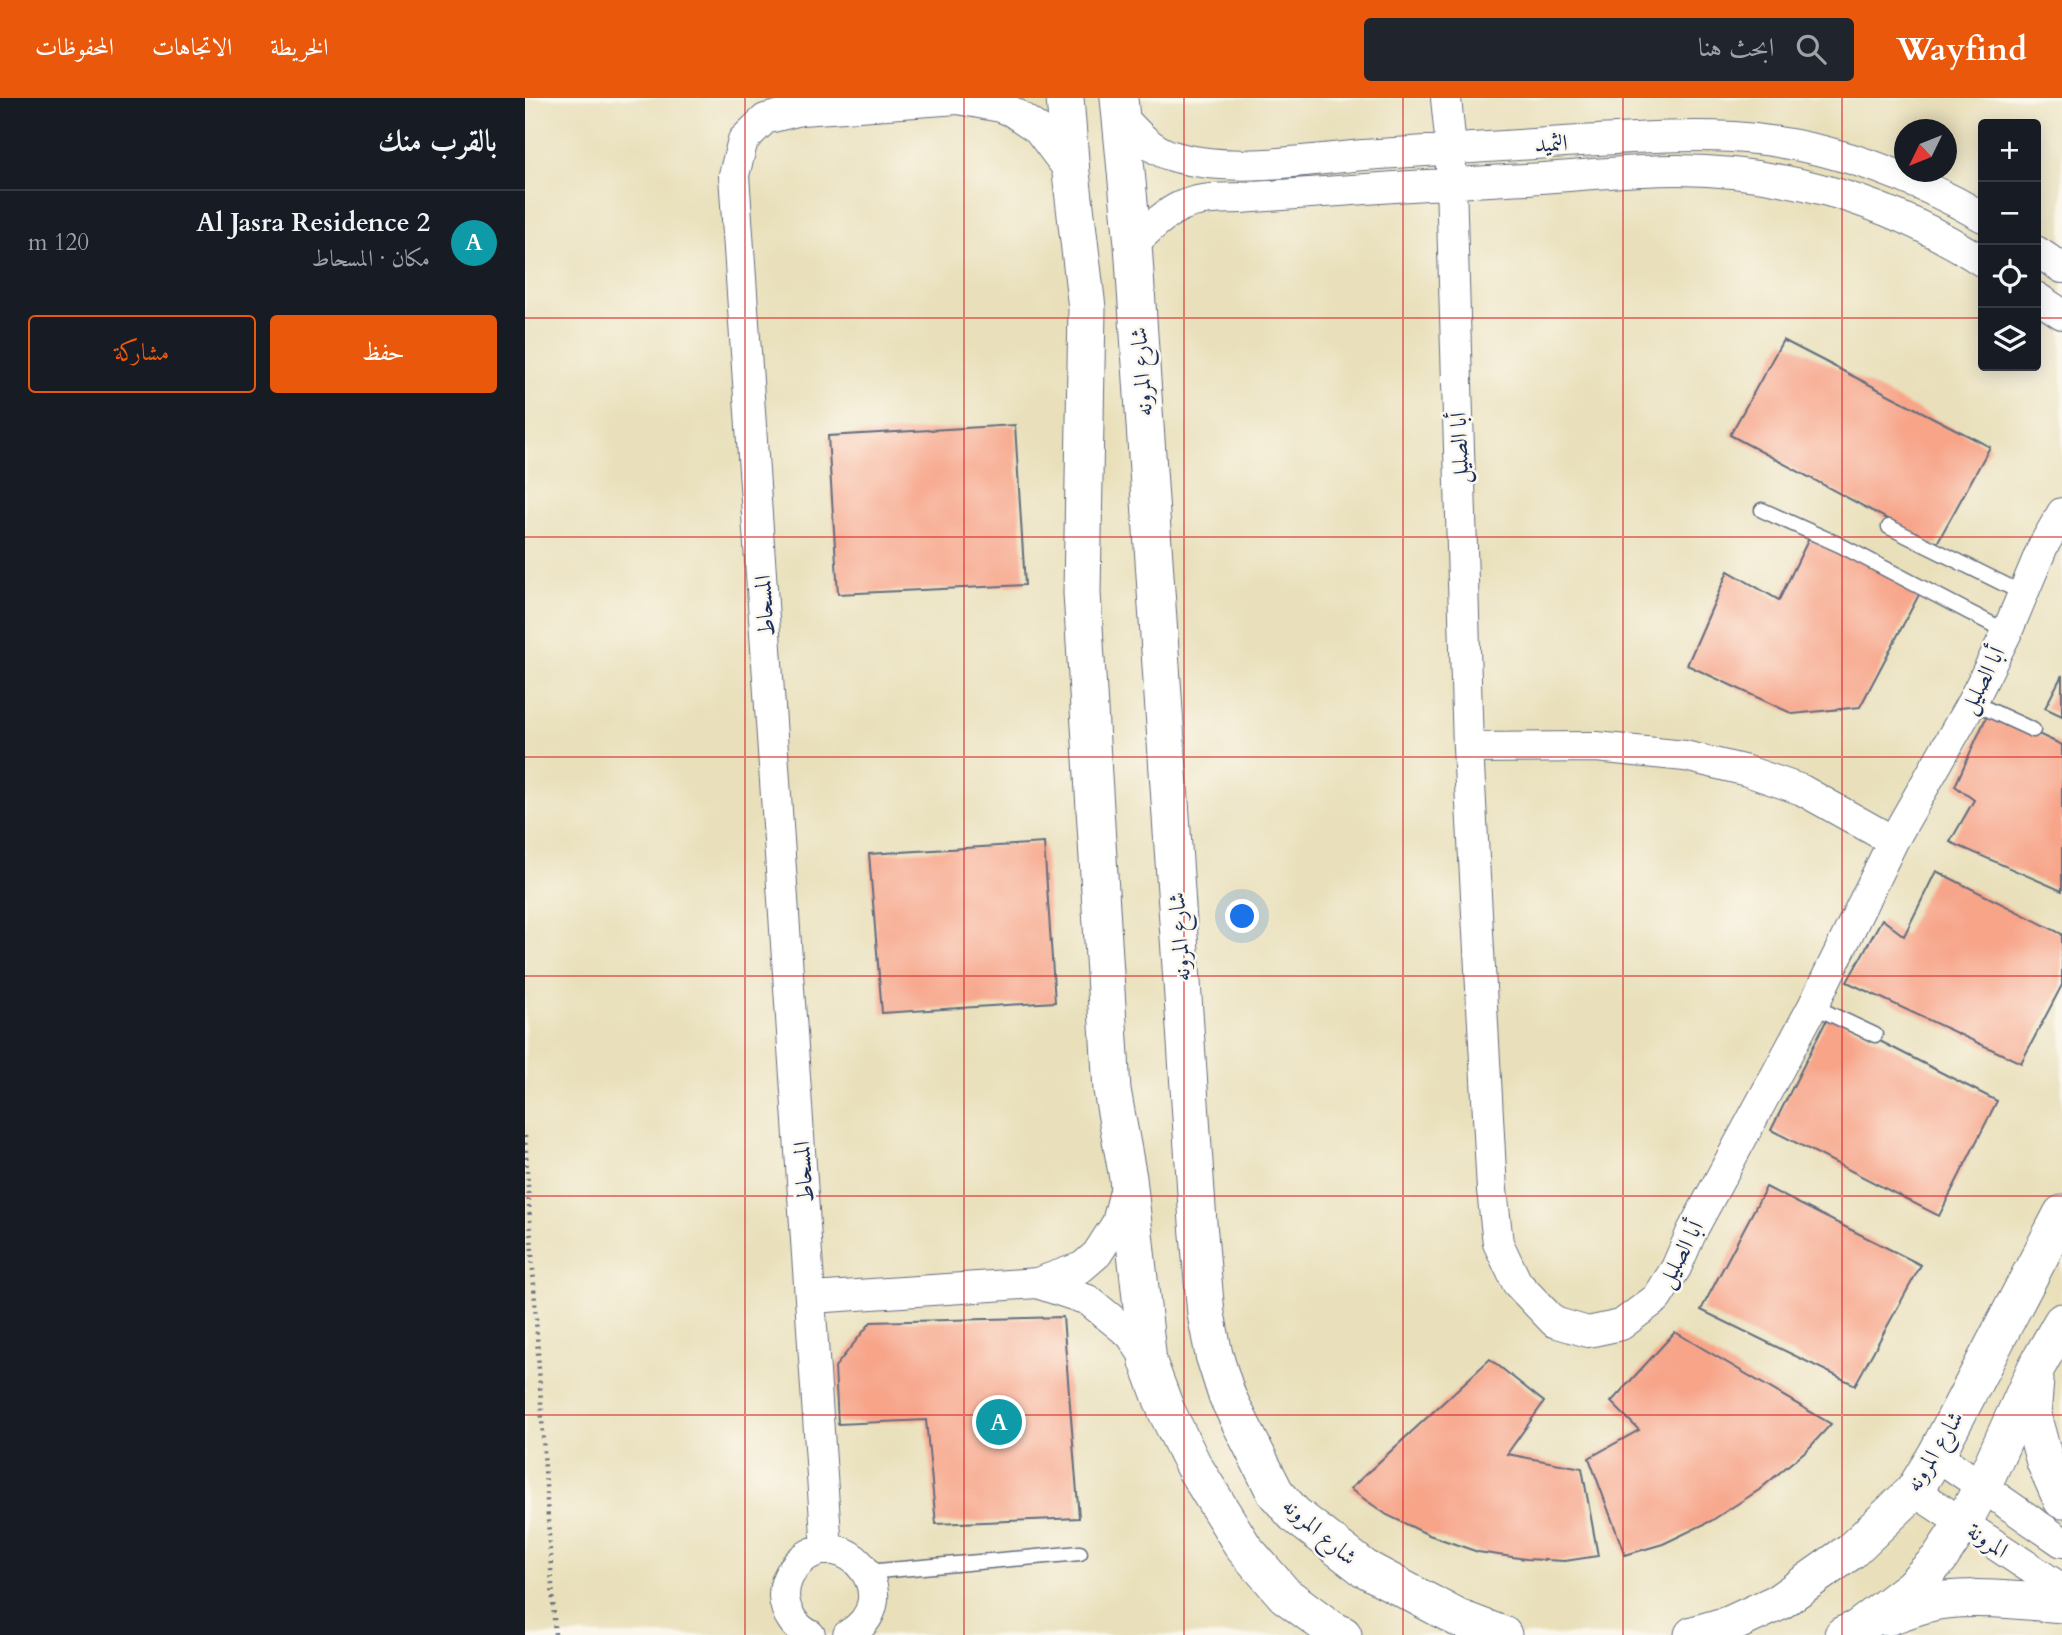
<!DOCTYPE html>
<html lang="ar">
<meta charset="utf-8">
<style>
body{margin:0;font-family:Cardo,Amiri,serif;background:#20242c;color:#f1f3f6;direction:rtl}
.controls{position:absolute;right:21px;top:21px;display:grid;overflow:hidden;border-radius:7px;box-shadow:0 4px 18px #0003}
.controls button{width:63px;height:63px;display:grid;place-items:center;padding:0;border:0;border-bottom:2px solid #363941;background:#171b24;color:#f1f3f6;font:35px sans-serif}
.compass{position:absolute;left:1369px;top:21px;width:63px;height:63px;border-radius:50%;background:#171b24;box-shadow:0 4px 18px #0003;rotate:227deg}
.you{position:absolute;left:718px;top:819px;width:24px;height:24px;margin:-18px;border:5px solid #fff;border-radius:50%;background:#1a73e8;box-shadow:0 0 0 10px #1a73e833}
.badge{display:grid;place-items:center;width:46px;height:46px;border-radius:50%;background:#ea580c;color:#fff;font-size:23px;font-weight:700}
.pin{position:absolute;translate:-50% -50%;border:4px solid #fff;box-shadow:0 2px 7px #0006}
.list{margin:0;padding:0;list-style:none}
h2{display:flex;justify-content:space-between;align-items:center;height:91px;margin:0;padding:0 28px;font-size:30px}
h2 small{font-size:23px;font-weight:400;color:#9ea1a6}
.list li{display:grid;grid-template-columns:46px 1fr auto;gap:21px;align-items:center;box-sizing:border-box;height:105px;padding:0 28px;border-top:2px solid #363941}
.list b{display:block;font-size:26px;white-space:nowrap}
.list p{margin:0;font-size:23px;white-space:nowrap;color:#9ea1a6}
.list em{font-size:23px;font-style:normal;color:#9ea1a6}
.actions{display:flex;gap:14px;padding:21px 28px}
.actions a{flex:1;padding:16px 0;border:2px solid #ea580c;border-radius:7px;text-align:center;font-size:24px;color:#ea580c}
.actions .main{background:#ea580c;color:#fff}
.icon{flex:none;width:38px;height:38px;fill:none;stroke:currentColor;stroke-width:2;stroke-linecap:round;stroke-linejoin:round}
.map{position:relative;flex:none;width:1537px;height:1537px;overflow:hidden;direction:ltr}
header{display:flex;align-items:center;gap:42px;box-sizing:border-box;height:98px;padding:0 35px;background:#ea580c;color:#fff}
header strong{font-size:33px}
nav{display:flex;gap:38px;margin-inline-start:auto;font-size:24px}
.search{width:490px;height:63px;background:#20242c;display:flex;align-items:center;gap:18px;box-sizing:border-box;padding:0 24px;border-radius:7px;color:#9ea1a6;font-size:26px}
main{display:flex}
aside{flex:1;background:#171b24}
.map>svg:first-child{display:block}
.building{fill:#f7a489}
.lines{fill:none;stroke-linecap:round;stroke-linejoin:round}
.service-casing{stroke:#636d7f;stroke-width:17}
.minor-casing{stroke:#636d7f;stroke-width:32}
.tertiary-casing{stroke:#636d7f;stroke-width:39}
.path{stroke:#636d7f;stroke-width:4.5;stroke-dasharray:2 5;stroke-linecap:butt}
.service{stroke:#fff;stroke-width:14}
.minor{stroke:#fff;stroke-width:30}
.tertiary{stroke:#fff;stroke-width:37}
.grid{fill:none;stroke:#d62828;stroke-width:2;stroke-opacity:0.55}
.labels{text-anchor:middle;stroke-width:5;stroke-linejoin:round;paint-order:stroke}
.street-label{font-size:23px;fill:#1b2f5e;stroke:#fbf7ec}
</style>
<header>
<strong>Wayfind</strong>
<div class="search"><svg class="icon" aria-label="search" viewBox="0 0 24 24"><circle cx="10" cy="10" r="6"/><path d="M15 15l6 6"/></svg>ابحث هنا</div>
<nav><a>الخريطة</a><a>الاتجاهات</a><a>المحفوظات</a></nav>
</header>
<main>
<div class="map">
<svg width="1537" height="1537" viewBox="0 0 1537 1537">
<rect width="100%" height="100%" fill="#fbf7ec"/>
<filter id="ink" filterUnits="userSpaceOnUse"><feTurbulence type="fractalNoise" baseFrequency=".0143" numOctaves="2"/><feDisplacementMap in="SourceGraphic" scale="14" xChannelSelector="R" yChannelSelector="G"/><feConvolveMatrix kernelMatrix="1 2 1 2 8 2 1 2 1" color-interpolation-filters="sRGB"/></filter>
<filter id="wash" filterUnits="userSpaceOnUse"><feTurbulence type="fractalNoise" baseFrequency=".00686" numOctaves="4" result="noise"/><feDisplacementMap in="SourceGraphic" scale="28" xChannelSelector="R" yChannelSelector="G"/><feGaussianBlur stdDeviation="1.57" result="paint"/><feColorMatrix in="noise" values="0 0 0 0 0 0 0 0 0 0 0 0 0 0 0 0 0 1.4 0 .05"/><feComposite in="paint" operator="in"/></filter>
<g filter="url(#wash)">
<rect width="100%" height="100%" fill="#e9e0bb"/>
<g id="blocks">
<path class="building" d="M 1258,242 L 1465,349 L 1411,447 L 1205,337 Z
M 490,327 L 500,487 L 313,496 L 303,338 Z
M 1285,438 L 1397,491 L 1335,609 L 1268,616 L 1162,567 L 1203,473 L 1254,502 Z
M 1537,577 L 1537,618 L 1520,610 Z
M 1464,613 L 1537,647 L 1537,793 L 1425,744 L 1449,702 L 1430,688 Z
M 519,745 L 530,904 L 357,915 L 344,756 Z
M 1411,773 L 1537,836 L 1537,887 L 1496,965 L 1322,884 L 1357,821 L 1379,838 Z
M 1304,917 L 1472,1003 L 1414,1118 L 1246,1032 Z
M 1241,1089 L 1396,1167 L 1330,1287 L 1176,1212 Z
M 538,1219 L 554,1420 L 411,1426 L 401,1322 L 313,1326 L 310,1269 L 346,1224 Z
M 1150,1234 L 1306,1326 L 1284,1350 L 1234,1392 L 1186,1423 L 1138,1446 L 1100,1457 L 1064,1360 L 1114,1332 L 1086,1304 Z
M 965,1261 L 1019,1304 L 982,1356 L 1057,1370 L 1073,1458 L 1040,1463 L 1001,1461 L 953,1454 L 904,1437 L 862,1417 L 825,1391 Z"/>
</g>
</g>
<g filter="url(#ink)">
<use href="#blocks" fill-opacity="0" stroke="#636d7f" stroke-width="2"/>
<g class="lines">
<defs>
<path id="service" d="M 1237,412 L 1315,447 L 1482,534
M 1364,429 L 1497,495
M 1447,604 L 1508,632
M 1288,908 L 1350,937
M 342,1474 L 555,1455"/>
<path id="minor" d="M 921,0 L 926,50 L 926,85 L 943,650 L 967,1092 L 973,1145 L 992,1185 L 1029,1224 L 1063,1234 L 1096,1227 L 1132,1200 L 1151,1170 L 1167,1133 L 1288,908 L 1368,743 L 1447,604 L 1482,534 L 1518,448 L 1537,415
M 595,17 C 610,33 624,50 644,57 C 704,76 777,62 839,57 C 911,52 983,47 1055,43 C 1107,40 1157,36 1209,39 C 1297,45 1382,75 1458,119
M 608,146 C 649,107 658,100 716,100 C 811,93 906,86 1001,81 C 1052,78 1103,72 1154,72 C 1262,73 1368,104 1458,164
M 1511,153 L 1537,170
M 1511,199 L 1537,216
M 943,650 L 1071,649 L 1160,658 L 1222,673 L 1277,692 L 1368,743
M 512,1185 L 563,1202 L 606,1237 L 623,1264
M 287,1200 L 512,1185 L 557,1169 L 572,1156 L 592,1125 L 601,1089
M 1411,1357 L 1537,1444
M 1389,1393 L 1537,1491
M 302,1452 L 209,77 L 218,42 L 240,21 L 276,12 L 433,1 L 476,9 L 488,14 L 513,31 L 546,75
M 285,1537 C 270,1530 260,1515 259,1498 C 259,1485 265,1473 274,1464 C 318,1421 385,1500 323,1537"/>
<path id="tertiary" d="M 540,0 L 546,75 L 562,210 L 557,495 L 587,992 L 603,1080 L 623,1264 L 641,1312 L 668,1367 L 719,1450 L 760,1497 L 806,1531 L 818,1537
M 594,0 L 608,146 L 673,1125 L 681,1216 L 689,1257 L 702,1298 L 750,1394 L 769,1416 L 839,1470 L 933,1520 L 978,1537
M 1510,1282 L 1507,1317 L 1520,1364 L 1537,1402
M 1362,1519 C 1381,1512 1400,1504 1420,1502 C 1459,1498 1499,1503 1537,1506
M 1168,1537 L 1206,1526 L 1254,1504 L 1326,1453 L 1389,1393 L 1411,1357 L 1537,1116
M 1318,1537 L 1332,1531 L 1386,1490 L 1414,1461 L 1438,1425 L 1457,1389 L 1511,1270 L 1537,1224"/>
</defs>
<use href="#service" class="service-casing"/>
<use href="#minor" class="minor-casing"/>
<use href="#tertiary" class="tertiary-casing"/>
<path class="path" d="M 0,1038 L 30,1537"/>
<use href="#service" class="service"/>
<use href="#minor" class="minor"/>
<use href="#tertiary" class="tertiary"/>
</g>
</g>
<path class="grid" d="M 220,0 L 220,1537M 439,0 L 439,1537M 659,0 L 659,1537M 878,0 L 878,1537M 1098,0 L 1098,1537M 1317,0 L 1317,1537M 0,220 L 1458,220M 1511,220 L 1537,220M 0,439 L 1537,439M 0,659 L 1537,659M 0,878 L 1537,878M 0,1098 L 1537,1098M 0,1317 L 1537,1317"/>
<g class="labels">
<g class="street-label">
<text transform="translate(1026 45) rotate(-3)" y="8">الثميد</text>
<text transform="translate(616 274) rotate(-94)" y="8">شارع المرونه</text>
<text transform="translate(934 350) rotate(-92)" y="8">أبا الصليل</text>
<text transform="translate(239 508) rotate(-94)" y="8">المسحاط</text>
<text transform="translate(1457 582) rotate(-63)" y="8">أبا الصليل</text>
<text transform="translate(654 839) rotate(-94)" y="8">شارع المرونه</text>
<text transform="translate(278 1074) rotate(-94)" y="8">المسحاط</text>
<text transform="translate(1155 1156) rotate(-62)" y="8">أبا الصليل</text>
<text transform="translate(1409 1353) rotate(-59)" y="8">شارع المرونه</text>
<text transform="translate(795 1433) rotate(41)" y="8">شارع المرونه</text>
<text transform="translate(1463 1442) rotate(34)" y="8">المرونة</text>
</g>
</g>
</svg>
<div class="controls">
<button>+</button>
<button>−</button>
<button><svg class="icon" aria-label="locate" viewBox="0 0 24 24"><circle cx="12" cy="12" r="6"/><path d="M12 2v4M12 18v4M2 12h4M18 12h4"/></svg></button>
<button><svg class="icon" aria-label="layers" viewBox="0 0 24 24"><path d="M12 4l9 5-9 5-9-5zM3 14l9 5 9-5"/></svg></button>
</div>
<svg class="compass" viewBox="-18 -18 36 36"><path d="M0-13l5 13h-10z" fill="#e53935"/><path d="M0 13l5-13h-10z" fill="#9ea1a6"/></svg>
<div class="you"></div>
<div class="pin badge" style="left:474px;top:1324px;background:#0f9aa8">A</div>
</div>
<aside>
<h2>بالقرب منك<small></small></h2>
<ul class="list">
<li><span class="badge" style="background:#0f9aa8">A</span><div><b>Al Jasra Residence 2</b><p>مكان · المسحاط</p></div><em>120 m</em></li>
</ul>
<div class="actions"><a class="main">حفظ</a><a>مشاركة</a></div>
</aside>
</main>
